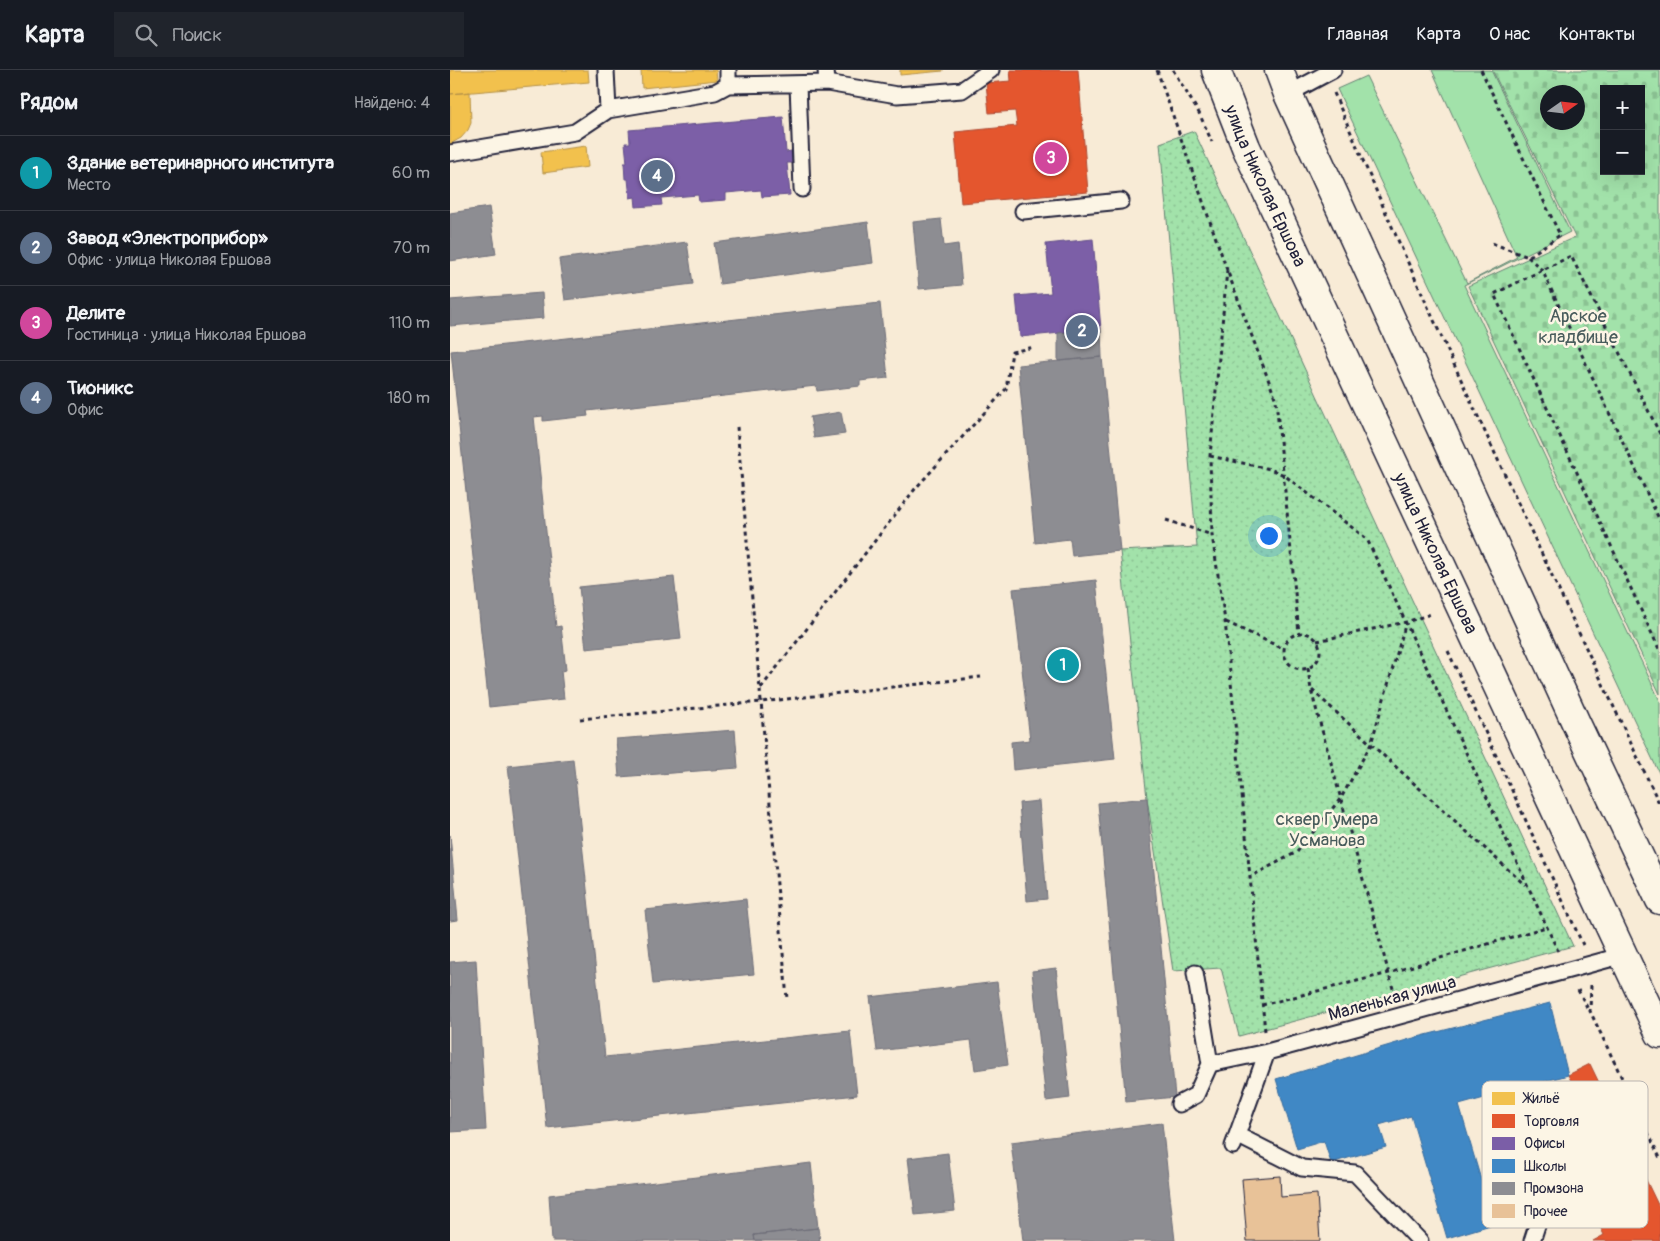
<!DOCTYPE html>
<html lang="ru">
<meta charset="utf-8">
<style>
body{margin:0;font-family:Pangolin,sans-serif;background:#20242c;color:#f1f3f6}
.controls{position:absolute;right:15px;top:15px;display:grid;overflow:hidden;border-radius:0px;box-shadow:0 5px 20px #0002}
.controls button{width:45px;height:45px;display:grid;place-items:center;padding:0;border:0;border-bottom:1px solid #363941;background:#171b24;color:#f1f3f6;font:25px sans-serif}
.compass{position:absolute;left:1090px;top:15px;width:45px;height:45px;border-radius:50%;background:#171b24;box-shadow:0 5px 20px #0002;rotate:76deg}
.you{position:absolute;left:818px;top:465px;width:18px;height:18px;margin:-12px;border:4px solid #fff;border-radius:50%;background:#1a73e8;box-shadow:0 0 0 8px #1a73e833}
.badge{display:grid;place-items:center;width:32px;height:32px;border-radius:50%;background:#c8321e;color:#fff;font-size:16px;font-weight:700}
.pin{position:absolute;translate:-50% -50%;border:2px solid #fff;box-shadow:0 1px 5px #0006}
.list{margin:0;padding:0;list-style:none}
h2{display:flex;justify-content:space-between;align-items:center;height:65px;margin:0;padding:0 20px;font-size:21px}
h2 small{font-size:16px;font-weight:400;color:#9ea1a6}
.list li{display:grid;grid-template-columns:32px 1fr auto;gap:15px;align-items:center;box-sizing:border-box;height:75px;padding:0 20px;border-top:1px solid #363941}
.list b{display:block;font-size:19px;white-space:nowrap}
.list p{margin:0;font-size:16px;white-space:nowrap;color:#9ea1a6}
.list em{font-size:16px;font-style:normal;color:#9ea1a6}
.icon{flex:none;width:28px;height:28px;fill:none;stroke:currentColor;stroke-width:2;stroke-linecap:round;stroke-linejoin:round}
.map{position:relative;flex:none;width:1210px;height:1171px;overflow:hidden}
header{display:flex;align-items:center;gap:30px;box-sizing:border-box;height:70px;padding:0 25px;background:#171b24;border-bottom:1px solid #363941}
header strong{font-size:24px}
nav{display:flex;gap:28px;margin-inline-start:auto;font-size:18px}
.search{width:350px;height:45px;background:#20242c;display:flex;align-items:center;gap:12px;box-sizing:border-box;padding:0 18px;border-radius:0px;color:#9ea1a6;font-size:19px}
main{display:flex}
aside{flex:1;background:#171b24}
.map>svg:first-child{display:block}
.green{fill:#a2e2aa;stroke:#628272}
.cemetery{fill:url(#cemetery-stones);stroke:#628272;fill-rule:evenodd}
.park{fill:url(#park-dots);stroke:#628272}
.homes{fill:#f2c14e;stroke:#b49148}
.shops{fill:#e4572e;stroke:#aa4732}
.offices{fill:#7b5ea7;stroke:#604c87}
.schools{fill:#3f88c5;stroke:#36699c}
.industry{fill:#8d8d92;stroke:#6d6d78}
.building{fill:#e8c298;stroke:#22223b}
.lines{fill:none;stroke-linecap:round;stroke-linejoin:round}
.lane-casing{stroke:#22223b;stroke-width:19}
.secondary-casing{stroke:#22223b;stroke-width:31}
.path{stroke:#22223b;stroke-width:3;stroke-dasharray:4 4;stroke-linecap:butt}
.lane{stroke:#fcf5e5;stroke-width:15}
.secondary{stroke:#fcf5e5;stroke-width:28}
.labels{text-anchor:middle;stroke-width:5;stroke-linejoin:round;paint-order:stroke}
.street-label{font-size:18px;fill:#22223b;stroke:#fcf5e5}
.park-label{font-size:18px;fill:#485c5c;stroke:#fcf5e5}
.key{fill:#fcf5e5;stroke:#bbb6b2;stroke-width:1}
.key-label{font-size:14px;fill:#22223b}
</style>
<header>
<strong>Карта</strong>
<div class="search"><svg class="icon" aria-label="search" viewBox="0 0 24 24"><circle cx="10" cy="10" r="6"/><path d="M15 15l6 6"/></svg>Поиск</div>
<nav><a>Главная</a><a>Карта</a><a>О нас</a><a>Контакты</a></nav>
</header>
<main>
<aside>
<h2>Рядом<small>Найдено: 4</small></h2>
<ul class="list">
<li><span class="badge" style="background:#0f9aa8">1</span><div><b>Здание ветеринарного института</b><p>Место</p></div><em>60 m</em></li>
<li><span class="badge" style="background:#5c6f8a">2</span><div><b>Завод «Электроприбор»</b><p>Офис · улица Николая Ершова</p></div><em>70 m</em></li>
<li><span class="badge" style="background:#d1479c">3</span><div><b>Делите</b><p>Гостиница · улица Николая Ершова</p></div><em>110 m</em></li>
<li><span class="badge" style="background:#5c6f8a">4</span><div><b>Тионикс</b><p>Офис</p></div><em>180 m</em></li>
</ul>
</aside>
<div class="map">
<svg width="1210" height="1171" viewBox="0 0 1210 1171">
<defs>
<pattern id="cemetery-stones" width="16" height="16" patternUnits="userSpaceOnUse" patternTransform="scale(1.25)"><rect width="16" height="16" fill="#a2e2aa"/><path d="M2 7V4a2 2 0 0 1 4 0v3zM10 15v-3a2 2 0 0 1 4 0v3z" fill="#8bc293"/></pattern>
<pattern id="park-dots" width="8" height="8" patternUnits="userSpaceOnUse" patternTransform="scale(1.25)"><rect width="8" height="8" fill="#a2e2aa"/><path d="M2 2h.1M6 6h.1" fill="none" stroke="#8bc293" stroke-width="1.8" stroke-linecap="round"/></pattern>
</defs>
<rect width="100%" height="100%" fill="#f8ebd6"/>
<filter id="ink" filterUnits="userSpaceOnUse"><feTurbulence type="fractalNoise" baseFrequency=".02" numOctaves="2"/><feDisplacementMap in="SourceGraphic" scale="10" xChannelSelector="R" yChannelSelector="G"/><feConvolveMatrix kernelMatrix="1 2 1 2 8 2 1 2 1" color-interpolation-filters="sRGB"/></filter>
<g filter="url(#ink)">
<path class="green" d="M 982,0 L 1041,0 L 1120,162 L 1014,215 L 1210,631 L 1210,705 L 887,19 L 916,6 L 1017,213 L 1067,187 Z"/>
<path class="cemetery" d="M 1042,0 L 1210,0 L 1210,624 L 1018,216 L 1125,167 ZM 1154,19 L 1191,19 L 1191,101 L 1154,101 ZM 1098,22 L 1128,22 L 1128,52 L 1098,52 Z"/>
<path class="park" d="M 744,61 L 1123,876 L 789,966 L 771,898 L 723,901 L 697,728 L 670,481 L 747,477 L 710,73 Z"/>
<path class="homes" d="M 0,0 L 138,0 L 139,12 L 0,24 Z
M 191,0 L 266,0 L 267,10 L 192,18 Z
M 450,0 L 493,0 L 493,1 L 450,5 Z
M 20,22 L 21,53 L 18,60 L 11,68 L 0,74 L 0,24 Z
M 136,76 L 138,97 L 93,103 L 91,82 Z"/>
<path class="shops" d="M 560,0 L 628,0 L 638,122 L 511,133 L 505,62 L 567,56 L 565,41 L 539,43 L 536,13 L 561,11 Z
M 1140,994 L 1210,1139 L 1210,1171 L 1143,1171 L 1154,1165 L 1093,1036 L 1126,1020 L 1118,1005 Z"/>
<path class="offices" d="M 333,47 L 336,82 L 341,81 L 342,93 L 337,93 L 340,125 L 312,127 L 311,120 L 276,123 L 276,130 L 249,132 L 248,125 L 211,128 L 212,135 L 186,137 L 185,127 L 180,128 L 178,109 L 175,109 L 174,93 L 177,93 L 175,73 L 180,73 L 179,60 Z
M 643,169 L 651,259 L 570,267 L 566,226 L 601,223 L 596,174 Z"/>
<path class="schools" d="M 1100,933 L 1118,1005 L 1009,1035 L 1044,1154 L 997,1168 L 961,1046 L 929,1055 L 936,1077 L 881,1093 L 874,1071 L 847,1079 L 826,1009 L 960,969 Z"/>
<path class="industry" d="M 39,137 L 46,184 L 0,191 L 0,143 Z
M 491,149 L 494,176 L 508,174 L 512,215 L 469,219 L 463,152 Z
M 418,152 L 423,193 L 270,214 L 264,173 Z
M 237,172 L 243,214 L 115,230 L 109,189 Z
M 92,223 L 94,248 L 0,256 L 0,230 Z
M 430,233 L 438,308 L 410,311 L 410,316 L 367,321 L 366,316 L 137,341 L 138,346 L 93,351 L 93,346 L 84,347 L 106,557 L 111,556 L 116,600 L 111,601 L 114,629 L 39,637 L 1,281 Z
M 651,259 L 652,287 L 608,291 L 608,263 Z
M 652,287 L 670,481 L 622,486 L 620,469 L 585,473 L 568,295 Z
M 391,342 L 395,364 L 364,368 L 360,347 Z
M 224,507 L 231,569 L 136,579 L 129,517 Z
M 646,510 L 665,689 L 563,700 L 561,672 L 580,670 L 563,519 Z
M 285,660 L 288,698 L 169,707 L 166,669 Z
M 123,689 L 155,987 L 400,961 L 407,1025 L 97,1058 L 58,696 Z
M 697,728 L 725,1027 L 676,1032 L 648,733 Z
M 589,731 L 597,829 L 577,831 L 569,733 Z
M 0,765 L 8,850 L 0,851 Z
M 296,829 L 304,904 L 203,914 L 195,840 Z
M 26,890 L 36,1060 L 0,1062 L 0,892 Z
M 606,898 L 620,1028 L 596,1031 L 582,901 Z
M 547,912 L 558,995 L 525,1000 L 521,970 L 427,981 L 420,927 Z
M 712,1053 L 725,1171 L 573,1171 L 561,1072 Z
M 498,1083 L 505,1141 L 465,1145 L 458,1088 Z
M 361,1093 L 368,1158 L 304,1165 L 305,1171 L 102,1171 L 99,1125 Z
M 368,1158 L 370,1171 L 305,1171 L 304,1165 Z"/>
<path class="building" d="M 830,1106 L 831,1127 L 867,1124 L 870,1171 L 797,1171 L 792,1109 Z"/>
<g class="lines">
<defs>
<path id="lane" d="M 156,0 L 158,40
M 278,0 L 278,15 L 377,13 L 376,0
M 377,13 L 447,25 L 512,20 L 541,0
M 348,15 L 352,119
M 838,24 L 883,0
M 0,83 L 125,62 L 158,40 L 265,22 L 278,15
M 573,141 L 671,131
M 745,903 L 760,994 L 817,982 L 1174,885
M 729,1034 L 746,1025 L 760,994
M 787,1065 L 852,1098 L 905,1103 L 970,1171
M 783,1076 L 817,982
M 1082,1171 L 1093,1137 L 1063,1062 L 1096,1042"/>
<g id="secondary">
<path id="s1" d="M 766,0 L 796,77 L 1210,964"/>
<path d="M 829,0 L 838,24 L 1126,653 L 1210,830"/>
</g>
</defs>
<use href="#lane" class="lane-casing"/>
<use href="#secondary" class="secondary-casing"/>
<path class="path" d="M 707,0 L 777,200 L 826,330 L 849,563
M 723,0 L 749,43 L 762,72
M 1031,0 L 1110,165 L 1078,187 L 1042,173
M 884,23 C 986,263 1099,499 1210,735
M 1078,187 L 1092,200 L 1210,451
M 777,200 L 760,386 L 762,465 L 775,551 L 800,807
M 287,357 L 337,929
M 1210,364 L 1121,186 L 1044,224 L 1210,581
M 760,386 L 820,399 L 834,405 L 917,469 L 1108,881
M 716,450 L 762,465
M 776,552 L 834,579
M834 581a18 18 0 1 1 36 0a18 18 0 1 1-36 0Z
M 867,571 L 956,552 L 981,544
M 998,581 L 1133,875
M 858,598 L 861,620 L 945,926
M 311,618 L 465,419 L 556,319 L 562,282 L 584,277
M 862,620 L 1075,815
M 130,649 L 311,632 L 531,607
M 1141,915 L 1140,941 L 1210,1088
M 1128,920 L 1139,941
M 812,935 L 939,903 L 1096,857
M 815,961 L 800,807 L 847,782 L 891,728 L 921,674 L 956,552"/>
<use href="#lane" class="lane"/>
<use href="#secondary" class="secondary"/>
</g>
</g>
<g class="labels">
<g class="street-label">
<text dy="6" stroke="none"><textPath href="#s1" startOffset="126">улица Николая Ершова</textPath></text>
<text dy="6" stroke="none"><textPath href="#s1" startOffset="531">улица Николая Ершова</textPath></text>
<text transform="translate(942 928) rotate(-15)" y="6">Маленькая улица</text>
</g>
<g class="park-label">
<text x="1128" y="252">Арское<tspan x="1128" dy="21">кладбище</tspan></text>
<text x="877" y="755">сквер Гумера<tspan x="877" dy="21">Усманова</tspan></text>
</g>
</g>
<rect x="1032" y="1011" width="166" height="147" rx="8" class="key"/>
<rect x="1042" y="1022" width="23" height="13" fill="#f2c14e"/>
<rect x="1042" y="1044" width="23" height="14" fill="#e4572e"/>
<rect x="1042" y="1067" width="23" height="13" fill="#7b5ea7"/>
<rect x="1042" y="1089" width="23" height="14" fill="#3f88c5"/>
<rect x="1042" y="1112" width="23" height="13" fill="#8d8d92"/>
<rect x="1042" y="1134" width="23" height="14" fill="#e8c298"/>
<g class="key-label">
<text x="1074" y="1033">Жильё</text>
<text x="1074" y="1056">Торговля</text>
<text x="1074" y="1078">Офисы</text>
<text x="1074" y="1101">Школы</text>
<text x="1074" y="1123">Промзона</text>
<text x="1074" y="1146">Прочее</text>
</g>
</svg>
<div class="controls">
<button>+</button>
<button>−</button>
</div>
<svg class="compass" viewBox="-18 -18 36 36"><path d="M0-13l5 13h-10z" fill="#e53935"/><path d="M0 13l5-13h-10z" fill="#9ea1a6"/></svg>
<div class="you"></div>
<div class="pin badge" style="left:613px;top:595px;background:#0f9aa8">1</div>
<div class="pin badge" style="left:632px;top:261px;background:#5c6f8a">2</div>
<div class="pin badge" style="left:601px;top:88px;background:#d1479c">3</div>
<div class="pin badge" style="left:207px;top:106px;background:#5c6f8a">4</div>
</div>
</main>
